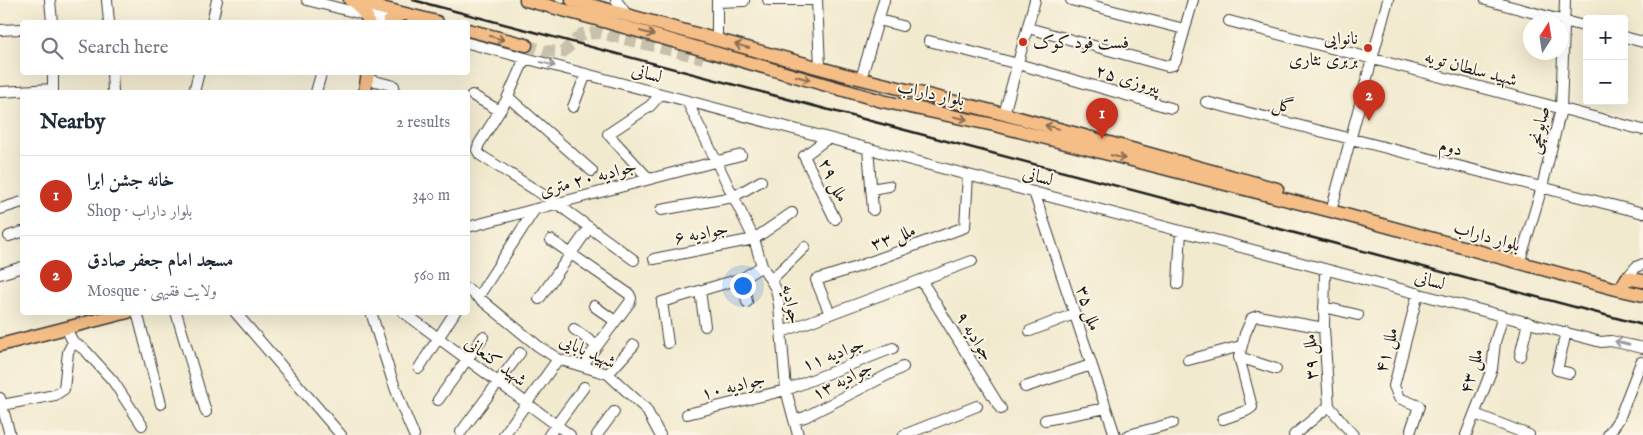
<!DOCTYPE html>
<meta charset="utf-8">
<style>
body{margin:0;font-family:"IM FELL English",Amiri,serif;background:#f6f6f7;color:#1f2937}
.controls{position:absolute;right:15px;top:15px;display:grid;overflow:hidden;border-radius:5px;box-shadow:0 5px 20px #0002}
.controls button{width:45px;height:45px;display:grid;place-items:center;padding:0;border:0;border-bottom:1px solid #e0e1e3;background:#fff;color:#1f2937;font:25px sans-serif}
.compass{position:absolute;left:1523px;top:15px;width:45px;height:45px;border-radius:50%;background:#fff;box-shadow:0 5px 20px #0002;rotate:12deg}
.you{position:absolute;left:742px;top:285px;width:18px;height:18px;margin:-12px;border:4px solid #fff;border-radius:50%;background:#1a73e8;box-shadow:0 0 0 8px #1a73e833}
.badge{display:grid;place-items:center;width:32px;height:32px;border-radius:50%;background:#c8321e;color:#fff;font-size:16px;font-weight:700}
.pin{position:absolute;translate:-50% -41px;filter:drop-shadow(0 1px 2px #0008)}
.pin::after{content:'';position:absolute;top:26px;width:18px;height:15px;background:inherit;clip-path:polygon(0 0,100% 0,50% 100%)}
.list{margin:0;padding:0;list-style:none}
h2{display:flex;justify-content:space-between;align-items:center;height:65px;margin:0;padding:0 20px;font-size:21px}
h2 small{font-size:16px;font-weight:400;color:#747a83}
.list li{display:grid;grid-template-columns:32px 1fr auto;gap:15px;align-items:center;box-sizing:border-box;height:80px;padding:0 20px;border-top:1px solid #e0e1e3}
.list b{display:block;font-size:19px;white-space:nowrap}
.list p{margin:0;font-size:16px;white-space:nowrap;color:#747a83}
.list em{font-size:16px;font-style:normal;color:#747a83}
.icon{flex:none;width:28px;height:28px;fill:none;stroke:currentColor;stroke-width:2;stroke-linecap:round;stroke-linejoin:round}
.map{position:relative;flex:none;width:1643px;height:435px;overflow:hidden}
.search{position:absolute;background:#fff;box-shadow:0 5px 20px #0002;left:20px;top:20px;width:450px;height:55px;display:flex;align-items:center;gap:12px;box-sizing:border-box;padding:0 18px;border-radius:5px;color:#747a83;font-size:19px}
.panel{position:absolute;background:#fff;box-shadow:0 5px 20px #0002;left:20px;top:90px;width:450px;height:225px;border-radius:5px}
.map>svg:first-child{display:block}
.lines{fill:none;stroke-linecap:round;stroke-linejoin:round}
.major-tunnel{stroke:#c7c1ab;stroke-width:12;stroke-dasharray:12 6;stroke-linecap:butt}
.minor-casing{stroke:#3c3b37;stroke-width:12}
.major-casing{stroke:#3c3b37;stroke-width:15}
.minor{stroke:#fff;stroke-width:10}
.major{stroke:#f6be87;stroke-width:12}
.rail{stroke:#1c1c1c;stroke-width:2.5}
.oneway{stroke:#896d52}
.oneway2{stroke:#999}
.poi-dot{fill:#c8321e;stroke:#fcf5e5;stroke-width:2}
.labels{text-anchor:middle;stroke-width:4;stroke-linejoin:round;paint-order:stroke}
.poi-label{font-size:18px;fill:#1c1c1c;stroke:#fcf5e5;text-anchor:end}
.street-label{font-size:18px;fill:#1c1c1c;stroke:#fcf5e5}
</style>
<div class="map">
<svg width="1643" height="435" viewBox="0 0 1643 435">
<rect width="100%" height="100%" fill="#fcf5e5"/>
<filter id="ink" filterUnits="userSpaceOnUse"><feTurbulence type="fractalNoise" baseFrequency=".02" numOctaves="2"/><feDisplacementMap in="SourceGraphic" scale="10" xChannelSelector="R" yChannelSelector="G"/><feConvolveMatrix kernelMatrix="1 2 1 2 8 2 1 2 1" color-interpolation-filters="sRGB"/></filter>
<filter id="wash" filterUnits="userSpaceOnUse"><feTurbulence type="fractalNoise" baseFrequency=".0096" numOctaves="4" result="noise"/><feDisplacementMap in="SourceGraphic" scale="20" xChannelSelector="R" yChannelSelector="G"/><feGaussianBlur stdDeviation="1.12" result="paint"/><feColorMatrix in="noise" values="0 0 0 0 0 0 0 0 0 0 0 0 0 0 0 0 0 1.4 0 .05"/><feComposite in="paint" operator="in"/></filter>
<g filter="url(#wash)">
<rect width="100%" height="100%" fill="#f2eacf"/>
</g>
<g filter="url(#ink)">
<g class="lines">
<path class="major-tunnel" d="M 526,45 L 545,51 L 563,52 L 582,34 L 600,33 L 703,58"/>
<defs>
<path id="minor" d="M 50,0 L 52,22
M 107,0 L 109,22
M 307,0 L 393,22
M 616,0 L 627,15
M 717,0 L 717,39
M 768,0 L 817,0
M 817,0 L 820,67
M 1071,0 L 1184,29
M 1486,0 L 1587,27
M 717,2 L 744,1
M 879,20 L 902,26
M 1229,21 L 1643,130
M 212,22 L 217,0
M 1028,28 L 1167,66 L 1173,65 L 1176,60 L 1193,0
M 0,30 L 22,29
M 1624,37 L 1643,42
M 929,41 L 1018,64 L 1171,108
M 468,43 L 1601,342 L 1611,341 L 1643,348
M 525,58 L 506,101 L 479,144 L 477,150 L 480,155 L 556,203 L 634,260
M 53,72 L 53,92
M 112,72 L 113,92
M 367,79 L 394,86
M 861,79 L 884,0
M 0,92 L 53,89
M 194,92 L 199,72
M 316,92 L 321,74
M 472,95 L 500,111
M 508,97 L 592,171
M 687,101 L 754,239 L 762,266 L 776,289 L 779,305 L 786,390 L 798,435
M 1206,102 L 1643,213
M 573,107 L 586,74
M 1004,114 L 1035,0
M 828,138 L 804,156 L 835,219
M 868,148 L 873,210
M 649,179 L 608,134 L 650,106 L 661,94
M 871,189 L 889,186
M 1034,192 L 1115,435
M 0,209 L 22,202
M 661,210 L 733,197 L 761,181
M 1331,211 L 1388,0
M 468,227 L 741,155
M 9,236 L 22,232
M 551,240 L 629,294 L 631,298 L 630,302 L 582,366
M 654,259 L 754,239 L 792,213
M 1519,264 L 1542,187 L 1561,109 L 1565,0
M 1325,269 L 1324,328 L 1329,406 L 1353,435
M 0,274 L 22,267
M 743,278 L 747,302
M 1627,278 L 1636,267 L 1643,264
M 771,280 L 805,247
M 921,280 L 1001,409
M 1178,284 L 1181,231
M 468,289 L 538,346 L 558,359 L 608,374 L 646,409 L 660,435
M 700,291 L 705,326
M 478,297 L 535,209
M 539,299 L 589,228
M 594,306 L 615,321
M 1324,307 L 1358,315
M 137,312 L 161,404
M 176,312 L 206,412
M 235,312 L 341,435
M 371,312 C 384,354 396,396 414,435
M 403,312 L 570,435
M 830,314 L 816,280 L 854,268 L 965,227 L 968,175
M 66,328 L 73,342 L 85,350 L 113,381 L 142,425
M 574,329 L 597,346
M 1030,331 L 1074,314
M 782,332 L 972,261
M 1566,332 L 1557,370 L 1569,373
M 668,343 L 662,302 L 743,278 L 762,266
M 1520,356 L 1528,322
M 1239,357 L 1276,369
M 1188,360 L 1241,346
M 419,368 L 455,312
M 608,374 L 634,345
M 1025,387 L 1091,365
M 0,398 L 10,435
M 438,400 L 483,337
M 2,405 L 55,395 L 64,389 L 68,352 L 73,342
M 687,414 L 786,390 L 893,348
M 1475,414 L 1529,435
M 1223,419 L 1246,411 L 1252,407 L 1239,357 L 1245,334 L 1252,318 L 1258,316 L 1324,328
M 794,420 L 805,417 L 903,367
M 1045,420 L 1106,408
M 1411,430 L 1419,406 L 1399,398 L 1394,386 L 1418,293
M 461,432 L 520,353
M 504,435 L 558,359
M 549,435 L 584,387
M 597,435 L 614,412
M 904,435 L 977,406
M 1129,435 L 1173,423
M 1294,435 L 1329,406
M 1466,435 L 1492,369 L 1495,342 L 1503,316
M 1608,435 L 1619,419 L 1641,362"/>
<path id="major" d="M 350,0 L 437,22
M 526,0 L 600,20 L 882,101 L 999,126 L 1331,211 L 1616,289 L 1621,288 L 1627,278 L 1643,281
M 572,0 L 842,74 L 1004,114 L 1277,189
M 354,1 L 367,17 L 368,22
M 389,22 L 402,14
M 468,30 L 526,45
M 365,92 L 368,72
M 1616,289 L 1643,295
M 0,345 L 128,312"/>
</defs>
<use href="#minor" class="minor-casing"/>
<use href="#major" class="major-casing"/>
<use href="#minor" class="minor"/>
<use href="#major" class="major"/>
<path class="rail" d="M 413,0 L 1643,325"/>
</g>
<defs><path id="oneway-shaft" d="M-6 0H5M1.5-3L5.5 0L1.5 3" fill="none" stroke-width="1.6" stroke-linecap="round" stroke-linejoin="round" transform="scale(1.25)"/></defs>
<g class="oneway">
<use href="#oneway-shaft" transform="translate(647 33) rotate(16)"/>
<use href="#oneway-shaft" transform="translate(497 38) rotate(15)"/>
<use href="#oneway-shaft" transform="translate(742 46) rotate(-165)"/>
<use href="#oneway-shaft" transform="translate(803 78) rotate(16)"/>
<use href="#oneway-shaft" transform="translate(960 118) rotate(12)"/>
<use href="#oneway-shaft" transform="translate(1052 127) rotate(-165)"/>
<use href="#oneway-shaft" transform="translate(1118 157) rotate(14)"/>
</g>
<g class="oneway2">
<use href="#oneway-shaft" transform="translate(548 64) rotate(15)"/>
<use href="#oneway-shaft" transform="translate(1622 343) rotate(-167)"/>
</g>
</g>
<g class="poi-dot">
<circle cx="1023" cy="42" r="5"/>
<circle cx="1368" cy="48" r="5"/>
</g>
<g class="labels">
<g class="poi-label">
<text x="1358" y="44">نانوایی<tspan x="1358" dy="21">بربری نثاری</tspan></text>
<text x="1033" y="48" text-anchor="start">فست فود کوک</text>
</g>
<g class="street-label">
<text transform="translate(1471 68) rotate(15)" y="6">شهید سلطان تویه</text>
<text transform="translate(647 73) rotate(15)" y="6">لسانی</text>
<text transform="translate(1128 79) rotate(16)" y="6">پیروزی ۲۵</text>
<text transform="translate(931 93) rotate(12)" y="6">بلوار داراب</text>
<text transform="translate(1283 105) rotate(14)" y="6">گل</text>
<text transform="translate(1538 130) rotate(-77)" y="6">صابونچی</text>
<text transform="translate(1451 147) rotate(14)" y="6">دوم</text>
<text transform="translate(1038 176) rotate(15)" y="6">لسانی</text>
<text transform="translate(588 178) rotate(-15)" y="6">جوادیه ۲۰ متری</text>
<text transform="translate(834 180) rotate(64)" y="6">ملل ۲۹</text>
<text transform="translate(701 233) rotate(-11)" y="6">جوادیه ۶</text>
<text transform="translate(1487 236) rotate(16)" y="6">بلوار داراب</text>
<text transform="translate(893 237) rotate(-20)" y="6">ملل ۳۳</text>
<text transform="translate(1430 280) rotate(15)" y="6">لسانی</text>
<text transform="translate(792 304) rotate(79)" y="6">جوادیه</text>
<text transform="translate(1089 308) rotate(72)" y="6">ملل ۳۵</text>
<text transform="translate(975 336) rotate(58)" y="6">جوادیه ۹</text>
<text transform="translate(1386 350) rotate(-75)" y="6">ملل ۴۱</text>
<text transform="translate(588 351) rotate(24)" y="6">شهید بابایی</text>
<text transform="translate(833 354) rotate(-21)" y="6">جوادیه ۱۱</text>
<text transform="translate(1310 357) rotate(-93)" y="6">ملل ۳۹</text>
<text transform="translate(496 361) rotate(36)" y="6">شهید کنعانی</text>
<text transform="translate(1471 371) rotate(-74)" y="6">ملل ۴۳</text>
<text transform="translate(842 380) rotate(-27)" y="6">جوادیه ۱۳</text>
<text transform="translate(733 386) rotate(-14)" y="6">جوادیه ۱۰</text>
</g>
</g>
</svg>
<div class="controls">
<button>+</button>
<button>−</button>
</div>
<svg class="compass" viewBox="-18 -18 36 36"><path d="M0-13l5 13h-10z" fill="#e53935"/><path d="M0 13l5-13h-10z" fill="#747a83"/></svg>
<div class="you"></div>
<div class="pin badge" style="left:1102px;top:139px">1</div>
<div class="pin badge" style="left:1369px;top:121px">2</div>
<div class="search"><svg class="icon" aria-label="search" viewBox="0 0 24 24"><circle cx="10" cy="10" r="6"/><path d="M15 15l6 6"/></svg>Search here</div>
<section class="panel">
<h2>Nearby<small>2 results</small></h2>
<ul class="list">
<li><span class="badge">1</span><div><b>خانه جشن ابرا</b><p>Shop · بلوار داراب</p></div><em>340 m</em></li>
<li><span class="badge">2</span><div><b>مسجد امام جعفر صادق</b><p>Mosque · ولایت فقیهی</p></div><em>560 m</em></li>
</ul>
</section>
</div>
